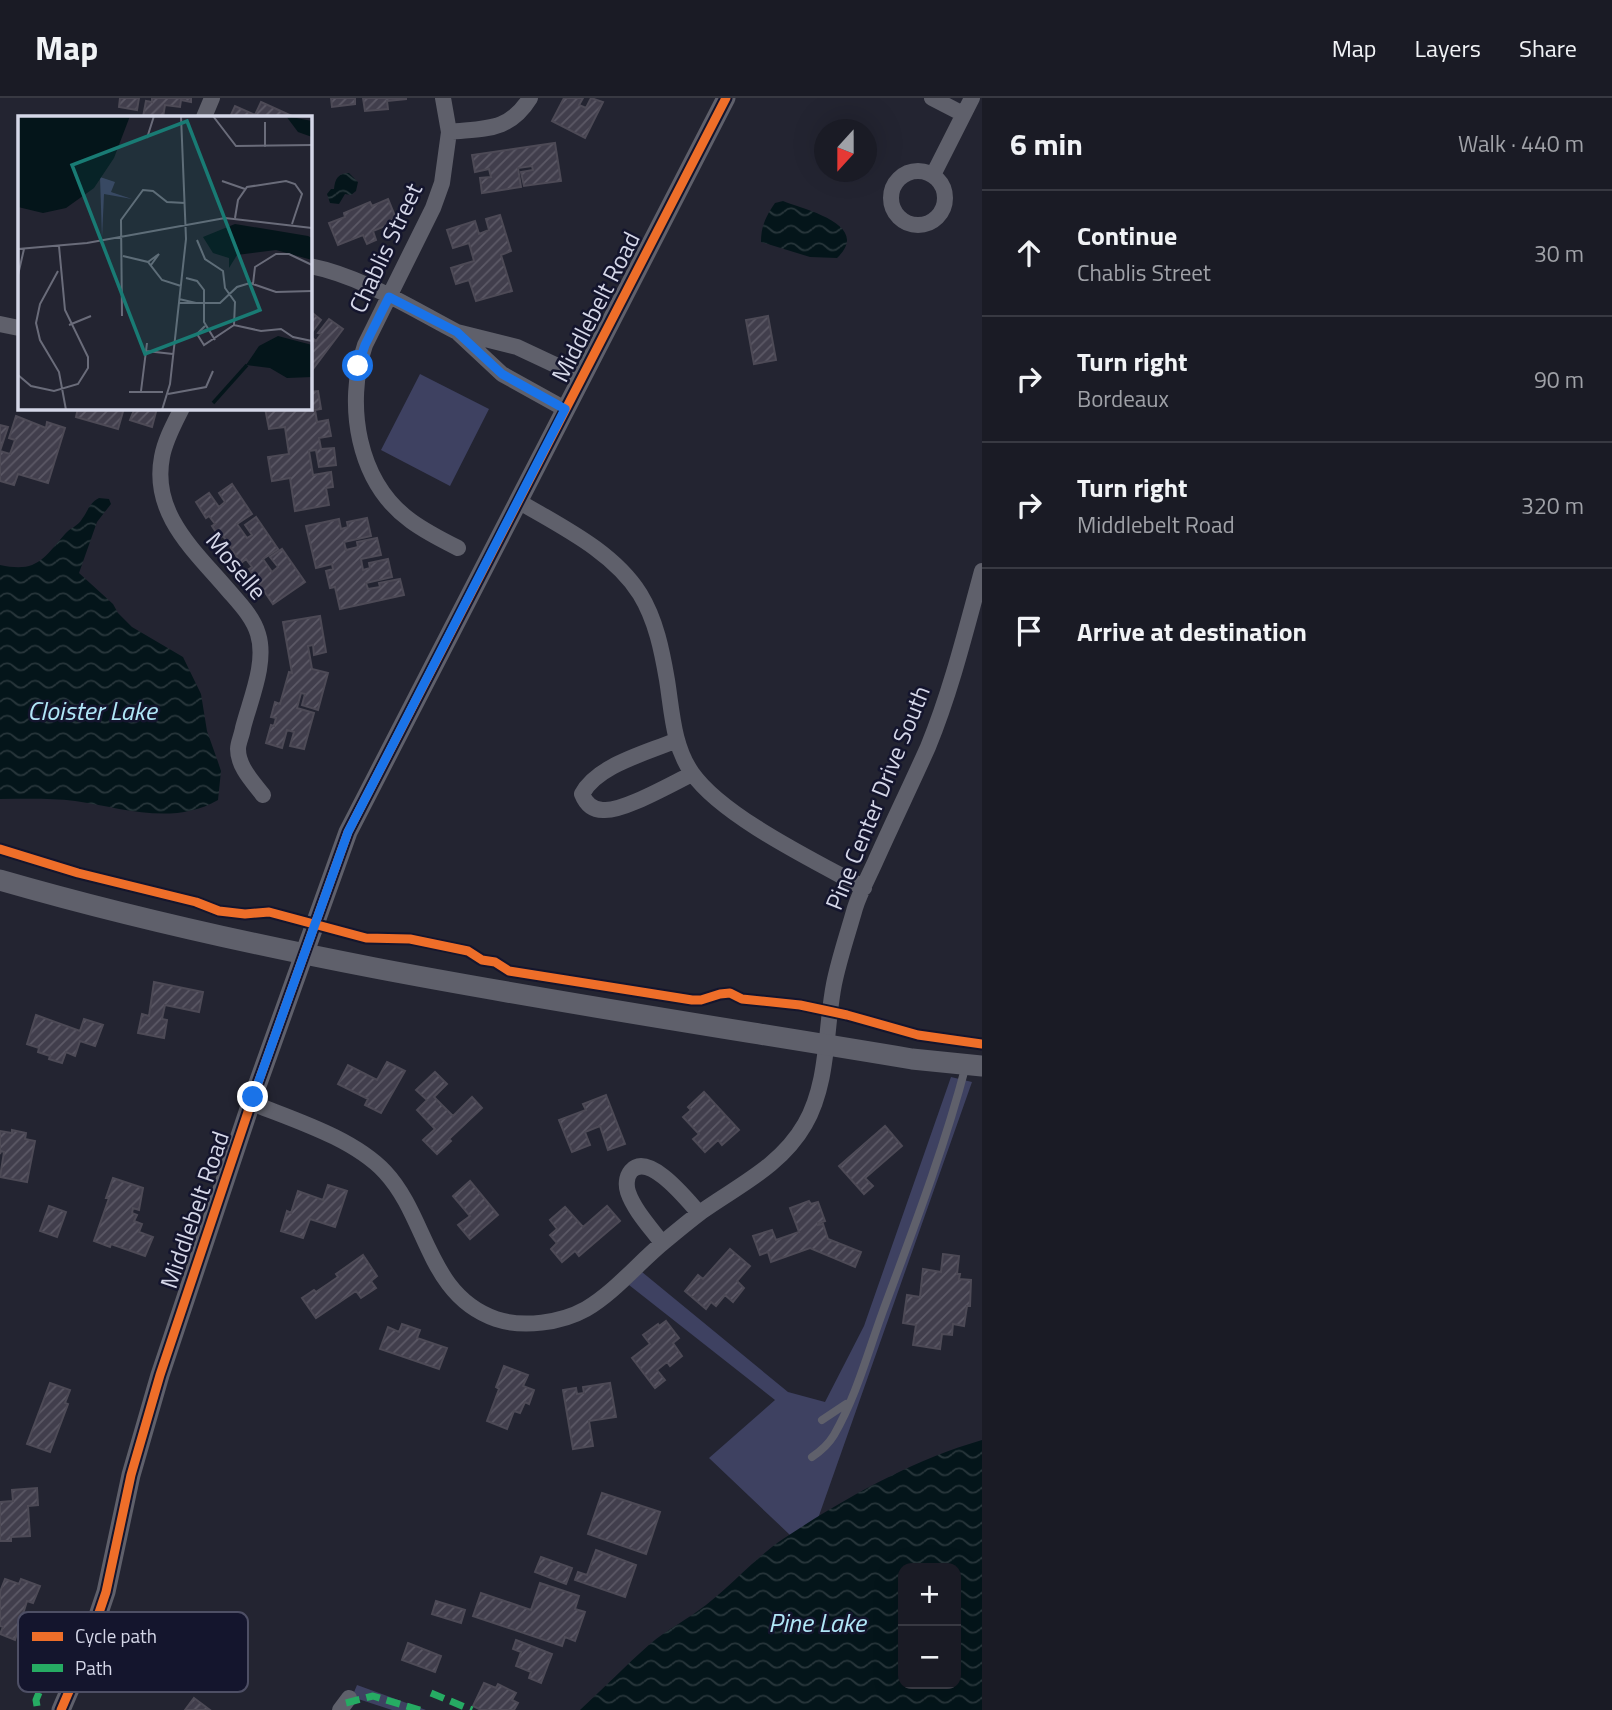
<!DOCTYPE html>
<meta charset="utf-8">
<style>
body{margin:0;font-family:"Titillium Web",sans-serif;background:#272832;color:#f1f3f6}
.controls{position:absolute;right:21px;bottom:21px;display:grid;overflow:hidden;border-radius:14px;box-shadow:0 7px 28px #0002}
.controls button{width:63px;height:63px;display:grid;place-items:center;padding:0;border:0;border-bottom:2px solid #383942;background:#1a1b25;color:#f1f3f6;font:35px sans-serif}
.compass{position:absolute;left:814px;top:21px;width:63px;height:63px;border-radius:50%;background:#1a1b25;box-shadow:0 7px 28px #0002;rotate:201deg}
.stop{position:absolute;width:21px;height:21px;margin:-16px;border:5px solid #1a73e8;border-radius:50%;background:#fff}
.stop.end{background:#1a73e8;border-color:#fff;box-shadow:0 2px 7px #0008}
.list{margin:0;padding:0;list-style:none}
h2{display:flex;justify-content:space-between;align-items:center;height:91px;margin:0;padding:0 28px;font-size:30px}
h2 small{font-size:23px;font-weight:400;color:#9fa1a7}
.list li{display:grid;grid-template-columns:46px 1fr auto;gap:21px;align-items:center;box-sizing:border-box;height:126px;padding:0 28px;border-top:2px solid #383942}
.list b{display:block;font-size:26px;white-space:nowrap}
.list p{margin:0;font-size:23px;white-space:nowrap;color:#9fa1a7}
.list em{font-size:23px;font-style:normal;color:#9fa1a7}
.icon{flex:none;width:38px;height:38px;fill:none;stroke:currentColor;stroke-width:2;stroke-linecap:round;stroke-linejoin:round}
.map{position:relative;flex:none;width:982px;height:1612px;overflow:hidden}
header{display:flex;align-items:center;gap:42px;box-sizing:border-box;height:98px;padding:0 35px;background:#1a1b25;border-bottom:2px solid #383942}
header strong{font-size:33px}
nav{display:flex;gap:38px;margin-inline-start:auto;font-size:24px}
main{display:flex}
aside{flex:1;background:#1a1b25}
.map>svg:first-child{display:block}
.green{fill:#3e4161}
.water{fill:url(#water-waves);fill-rule:evenodd}
.building{fill:url(#building-hatch);stroke:#4d4a56;stroke-width:2}
.lines{fill:none;stroke-linecap:round;stroke-linejoin:round}
.service{stroke:#5f606b;stroke-width:8}
.minor{stroke:#5f606b;stroke-width:16}
.tertiary{stroke:#5f606b;stroke-width:19}
.secondary{stroke:#5f606b;stroke-width:21}
.quiet{stroke:#26ab63;stroke-width:7;stroke-dasharray:14 7;stroke-linecap:butt}
.cycleway-casing{stroke:#14152d;stroke-width:13}
.cycleway{stroke:#ee6e29;stroke-width:9}
.route{stroke:#1a73e8;stroke-width:9}
.labels{text-anchor:middle;stroke-width:5;stroke-linejoin:round;paint-order:stroke}
.street-label{font-size:24px;fill:#d5d7e8;stroke:#14152d}
.water-label{font-size:26px;font-style:italic;fill:#b0e7f7;stroke:#14152d}
.inset-river{fill:none;stroke:#04151a;stroke-width:3.5}
.inset-road{fill:none;stroke:#6a6c7a;stroke-width:2}
.view{fill:#197b74;fill-opacity:0.15;stroke:#197b74;stroke-width:3.5}
.inset-edge{fill:none;stroke:#d5d7e8;stroke-width:3.5}
.key{fill:#14152d;stroke:#4e4f65;stroke-width:2}
.key-label{font-size:19px;fill:#d5d7e8}
</style>
<header>
<strong>Map</strong>
<nav><a>Map</a><a>Layers</a><a>Share</a></nav>
</header>
<main>
<div class="map">
<svg width="982" height="1612" viewBox="0 0 982 1612">
<defs>
<pattern id="water-waves" width="16" height="10" patternUnits="userSpaceOnUse" patternTransform="scale(1.75)"><rect width="16" height="10" fill="#04151a"/><path d="M0 5q4-4 8 0t8 0" fill="none" stroke="#28363b"/></pattern>
<pattern id="building-hatch" width="6" height="6" patternUnits="userSpaceOnUse" patternTransform="scale(1.75)"><rect width="6" height="6" fill="#413e4c"/><path d="M-1 1l2-2M0 6l6-6M5 7l2-2" fill="none" stroke="#5c5966"/></pattern>
</defs>
<rect width="100%" height="100%" fill="#232431"/>
<path class="green" d="M 420,276 L 489,311 L 450,388 L 381,352 Z
M 951,979 L 972,984 L 809,1446 L 790,1437 L 709,1360 L 775,1302 L 629,1187 L 642,1174 L 788,1294 L 825,1304 L 864,1228 Z
M 357,1587 L 426,1612 L 392,1612 L 352,1599 Z"/>
<path class="water" d="M 349,75 L 358,84 L 356,93 L 351,97 L 345,96 L 339,106 L 330,105 L 327,96 L 331,91 L 334,91 C 335,81 338,75 349,75 Z
M 783,103 C 806,112 872,127 837,160 L 810,159 L 761,144 C 761,128 766,118 775,105 Z
M 99,400 L 109,401 L 111,406 L 97,424 L 79,475 L 113,506 L 118,515 L 132,529 L 183,559 L 201,596 L 207,633 L 218,664 L 221,673 L 218,702 C 173,728 123,710 75,703 C 51,700 25,701 0,701 L 0,467 C 37,475 43,461 65,436 C 70,430 78,428 82,421 C 88,413 89,405 99,400 Z
M 982,1342 L 982,1612 L 580,1612 C 604,1590 626,1567 650,1546 C 668,1531 688,1521 706,1507 C 733,1486 755,1460 783,1441 C 845,1400 910,1363 982,1342 ZM 956,1470 L 956,1586 L 903,1586 L 903,1470 Z"/>
<path class="building" d="M 120,0 L 139,0 L 137,12 L 119,9 Z
M 152,0 L 191,0 L 191,4 L 181,2 L 180,9 L 165,7 L 163,19 L 143,19 L 146,3 L 152,4 Z
M 331,0 L 355,0 L 355,6 L 332,9 Z
M 363,0 L 406,0 L 406,1 L 387,3 L 388,11 L 365,13 Z
M 564,0 L 583,0 L 579,7 L 586,10 L 591,0 L 603,4 L 585,40 L 552,23 Z
M 261,4 L 294,19 L 230,19 L 235,8 L 255,17 Z
M 555,45 L 561,83 L 524,88 L 521,74 L 533,72 L 532,68 L 518,70 L 521,89 L 482,95 L 480,80 L 491,79 L 489,71 L 475,74 L 472,57 Z
M 388,101 L 397,123 L 373,133 L 376,142 L 367,146 L 363,137 L 338,147 L 329,125 L 345,119 L 344,115 L 370,104 L 372,108 Z
M 500,117 L 511,153 L 501,157 L 512,193 L 476,203 L 469,182 L 456,186 L 451,170 L 474,163 L 469,145 L 453,150 L 447,132 L 475,123 L 479,136 L 489,132 L 486,121 Z
M 310,213 L 321,222 L 310,237 Z
M 768,218 L 776,262 L 754,266 L 746,222 Z
M 329,221 L 343,231 L 310,275 L 310,238 L 316,243 L 321,236 L 318,235 Z
M 318,293 L 321,311 L 315,312 L 317,324 L 328,322 L 331,338 L 319,340 L 321,351 L 334,350 L 336,367 L 319,369 L 316,352 L 309,353 L 313,377 L 331,374 L 333,389 L 326,390 L 329,407 L 295,413 L 290,380 L 272,383 L 268,359 L 289,356 L 285,329 L 269,331 L 265,310 L 310,310 L 310,294 Z
M 78,310 L 124,310 L 118,331 L 76,319 Z
M 128,310 L 157,310 L 152,329 L 130,322 L 134,312 Z
M 16,318 L 46,330 L 47,324 L 65,330 L 48,385 L 18,376 L 14,387 L 0,383 L 0,327 L 8,329 L 0,353 L 10,356 L 15,342 L 9,340 Z
M 232,386 L 252,416 L 237,426 L 247,440 L 252,437 L 245,427 L 256,419 L 278,451 L 263,461 L 272,474 L 278,469 L 270,459 L 282,451 L 305,484 L 273,506 L 249,471 L 252,469 L 246,461 L 241,465 L 223,438 L 220,440 L 212,428 L 215,426 L 209,418 L 206,420 L 196,404 L 209,395 L 219,409 L 225,404 L 219,395 Z
M 367,420 L 371,438 L 344,444 L 346,452 L 358,449 L 357,444 L 377,440 L 381,457 L 361,461 L 363,472 L 370,470 L 369,465 L 388,461 L 392,479 L 366,485 L 368,491 L 380,489 L 379,485 L 400,481 L 404,497 L 340,511 L 335,489 L 330,490 L 326,473 L 333,471 L 332,466 L 316,470 L 306,428 L 339,421 L 341,431 L 348,429 L 347,424 Z
M 320,518 L 326,554 L 314,557 L 313,547 L 308,548 L 312,571 L 328,575 L 318,612 L 302,607 L 305,596 L 301,595 L 297,610 L 314,615 L 304,651 L 290,648 L 294,634 L 287,632 L 282,650 L 266,645 L 271,627 L 274,628 L 276,620 L 271,619 L 275,604 L 280,606 L 289,574 L 292,575 L 283,524 Z
M 154,884 L 203,894 L 199,914 L 165,907 L 162,921 L 167,922 L 164,940 L 138,935 L 142,916 L 149,918 Z
M 36,917 L 80,933 L 84,921 L 103,927 L 95,948 L 80,943 L 75,958 L 66,954 L 62,965 L 49,961 L 50,958 L 38,954 L 39,950 L 27,946 Z
M 387,964 L 405,973 L 381,1015 L 365,1007 L 368,1001 L 338,986 L 348,967 L 377,982 Z
M 435,974 L 447,986 L 434,999 L 453,1018 L 472,999 L 482,1010 L 449,1041 L 451,1043 L 437,1056 L 423,1042 L 435,1031 L 417,1012 L 427,1002 L 416,992 Z
M 704,994 L 739,1032 L 722,1047 L 718,1042 L 705,1054 L 693,1041 L 699,1036 L 683,1019 L 691,1012 L 688,1009 Z
M 606,997 L 625,1046 L 608,1052 L 600,1028 L 585,1034 L 590,1047 L 572,1054 L 559,1022 L 586,1012 L 583,1006 Z
M 885,1028 L 902,1048 L 865,1080 L 873,1088 L 864,1096 L 839,1068 Z
M 12,1032 L 26,1035 L 25,1041 L 35,1043 L 27,1084 L 0,1079 L 4,1054 L 1,1053 L 0,1056 L 0,1033 L 12,1035 Z
M 113,1080 L 143,1090 L 139,1112 L 133,1110 L 132,1115 L 137,1117 L 134,1123 L 142,1126 L 139,1134 L 153,1139 L 145,1158 L 111,1146 L 110,1149 L 94,1143 L 109,1100 L 106,1100 Z
M 470,1083 L 498,1117 L 470,1141 L 458,1127 L 470,1118 L 453,1098 Z
M 328,1087 L 347,1093 L 335,1129 L 310,1121 L 303,1140 L 281,1133 L 287,1113 L 291,1115 L 298,1093 L 323,1102 Z
M 809,1103 L 811,1106 L 818,1104 L 825,1123 L 818,1125 L 818,1127 L 823,1126 L 828,1141 L 861,1154 L 855,1169 L 810,1150 L 771,1164 L 768,1154 L 760,1157 L 753,1138 L 772,1132 L 776,1142 L 799,1134 L 790,1110 Z
M 49,1108 L 66,1114 L 57,1139 L 40,1133 Z
M 607,1108 L 620,1123 L 579,1158 L 575,1153 L 562,1164 L 551,1151 L 557,1145 L 550,1137 L 557,1131 L 550,1122 L 565,1109 L 583,1129 Z
M 730,1151 L 750,1168 L 737,1183 L 744,1190 L 733,1204 L 725,1197 L 716,1208 L 711,1204 L 706,1211 L 685,1193 L 698,1177 L 703,1181 Z
M 943,1156 L 959,1158 L 957,1176 L 960,1176 L 959,1181 L 971,1182 L 970,1208 L 967,1208 L 964,1228 L 953,1226 L 952,1237 L 942,1236 L 940,1251 L 913,1247 L 916,1227 L 903,1225 L 907,1197 L 920,1199 L 923,1171 L 941,1174 Z
M 363,1157 L 377,1178 L 371,1183 L 376,1190 L 361,1200 L 356,1193 L 316,1220 L 302,1200 L 314,1192 L 316,1194 L 338,1179 L 336,1176 Z
M 666,1223 L 679,1240 L 673,1245 L 682,1258 L 670,1268 L 667,1264 L 657,1272 L 665,1282 L 655,1290 L 632,1260 L 650,1246 L 643,1237 L 658,1226 L 659,1228 Z
M 402,1226 L 420,1232 L 417,1240 L 447,1250 L 439,1271 L 380,1251 L 388,1229 L 399,1234 Z
M 504,1268 L 528,1277 L 523,1288 L 534,1292 L 529,1306 L 525,1304 L 520,1315 L 514,1313 L 507,1331 L 487,1323 L 499,1291 L 496,1289 Z
M 50,1285 L 70,1292 L 65,1305 L 68,1306 L 50,1354 L 27,1346 Z
M 610,1285 L 616,1319 L 589,1323 L 593,1348 L 573,1351 L 563,1292 L 576,1290 L 577,1296 L 584,1295 L 583,1289 Z
M 37,1390 L 38,1407 L 28,1408 L 30,1438 L 11,1439 L 11,1443 L 0,1443 L 0,1404 L 13,1403 L 12,1392 Z
M 602,1395 L 660,1414 L 646,1456 L 588,1436 Z
M 596,1452 L 636,1467 L 625,1499 L 575,1482 L 578,1474 L 587,1477 Z
M 541,1459 L 572,1470 L 566,1486 L 535,1474 Z
M 5,1481 L 19,1486 L 21,1481 L 40,1488 L 33,1505 L 27,1503 L 15,1542 L 0,1536 L 3,1529 L 0,1528 L 0,1494 Z
M 540,1485 L 579,1498 L 575,1511 L 585,1514 L 575,1543 L 565,1539 L 562,1548 L 473,1518 L 481,1495 L 531,1512 Z
M 436,1503 L 465,1512 L 461,1525 L 432,1516 Z
M 516,1542 L 552,1556 L 541,1585 L 529,1580 L 531,1574 L 516,1568 L 521,1554 L 513,1551 Z
M 408,1545 L 441,1558 L 435,1574 L 402,1562 Z
M 484,1585 L 496,1590 L 498,1586 L 516,1595 L 512,1602 L 518,1605 L 514,1612 L 481,1612 L 473,1608 Z
M 194,1600 L 210,1612 L 185,1612 Z"/>
<g class="lines">
<path class="service" d="M 822,1322 L 846,1306
M 812,1359 C 821,1353 828,1347 834,1337 C 856,1299 868,1254 883,1213 C 913,1132 944,1051 966,967"/>
<path class="minor" d="M 443,0 L 449,34 L 442,85 L 433,110 L 365,247 C 345,306 357,384 411,423 C 426,434 442,442 458,450
M 932,0 L 963,16
M 204,19 L 212,0
M 449,34 C 485,30 509,34 530,0
M891 100a27 27 0 1 1 54 0a27 27 0 1 1-54 0Z
M 933,77 L 972,0
M 310,168 C 361,178 411,210 457,234
M 0,226 L 19,230
M 182,310 C 174,326 165,342 162,359 C 151,416 195,453 228,492 C 240,506 253,519 258,536 C 267,565 250,602 243,630 C 242,637 238,645 238,651 C 238,669 253,684 263,697
M 565,311 L 502,276 L 457,234 L 517,249 L 581,279
M 518,403 C 560,428 613,453 640,496 C 656,522 662,553 667,582 C 672,613 673,648 692,675 C 723,719 815,763 864,790
M 677,642 C 647,655 597,667 582,696 C 586,706 593,712 603,712 C 623,714 673,685 692,676
M 252,1005 C 294,1022 353,1040 385,1074 C 428,1120 427,1197 496,1221 C 523,1230 561,1225 586,1211 C 615,1194 639,1164 665,1143 C 677,1133 689,1123 701,1114 C 739,1087 781,1068 805,1026 C 829,984 825,932 834,886 C 839,861 848,835 855,810 C 860,794 869,778 876,762 C 893,724 911,687 928,649 C 951,593 966,532 982,473
M 662,1145 C 651,1130 634,1112 628,1094 C 626,1088 626,1079 631,1073 C 649,1053 688,1103 699,1115
M 340,1612 L 349,1600"/>
<path class="tertiary" d="M 61,1612 L 85,1556 L 106,1494 L 131,1377 L 160,1277 L 253,999 L 348,734 L 726,0"/>
<path class="secondary" d="M 0,782 C 298,868 607,910 912,961 L 982,968"/>
<path class="quiet" d="M 431,1595 L 472,1612
M 346,1605 L 373,1598 L 420,1612
M 37,1608 L 36,1602 L 48,1573"/>
<defs>
<path id="cycleway" d="M 0,751 L 78,775 L 196,804 L 219,813 L 245,816 L 269,814 L 366,840 L 410,841 L 468,853 L 482,862 L 495,864 L 509,873 L 692,902 L 701,902 L 720,896 L 730,895 L 742,901 L 800,907 L 847,917 L 918,937 L 982,946
M 61,1612 L 85,1556 L 106,1494 L 131,1377 L 160,1277 L 253,999 L 348,734 L 726,0"/>
</defs>
<use href="#cycleway" class="cycleway-casing"/>
<use href="#cycleway" class="cycleway"/>
</g>
<g class="lines">
<path class="route" d="M 253,999 L 348,734 L 565,311 L 502,276 L 457,234 L 389,199 L 365,247 L 358,268"/>
</g>
<g class="labels">
<g class="street-label">
<text transform="translate(386 150) rotate(-65)" y="8">Chablis Street</text>
<text transform="translate(596 209) rotate(-63)" y="8">Middlebelt Road</text>
<text transform="translate(236 468) rotate(50)" y="8">Moselle</text>
<text transform="translate(878 700) rotate(-68)" y="8">Pine Center Drive South</text>
<text transform="translate(195 1112) rotate(-71)" y="8">Middlebelt Road</text>
</g>
<g class="water-label">
<text x="92" y="622">Cloister Lake</text>
<text x="817" y="1534">Pine Lake</text>
</g>
</g>
<g transform="translate(18 18)">
<rect width="294" height="294" fill="#232431"/>
<path d="M 82,61 L 97,66 L 93,76 L 114,83 L 86,78 L 84,122 Z" fill="#3e4161"/>
<path d="M 0,0 L 112,0 L 96,42 L 76,72 L 48,92 L 25,97 L 0,91 ZM 268,0 L 294,5 L 294,21 L 280,16 ZM 217,108 L 290,120 L 294,122 L 294,144 L 258,134 L 219,139 L 211,152 L 211,142 L 195,137 L 185,121 ZM 260,220 L 294,229 L 294,261 L 269,262 L 252,252 L 228,249 L 241,230 Z" fill="#04151a"/>
<path class="inset-river" d="M 195,287 L 229,249"/>
<path class="inset-road" d="M 195,0 L 218,30 L 294,29M 247,6 L 247,31M 129,22 L 136,0M 204,65 L 227,73M 217,102 L 220,84 L 229,71 L 268,65 L 277,68 L 284,78 L 274,108M 179,124 L 187,143 L 205,155 L 207,172 L 217,186 L 216,209M 0,133 L 69,127 L 207,102 L 294,112M 105,140 L 130,146 L 144,164 L 163,170M 130,146 L 141,138 L 133,149M 40,155 L 22,188 L 18,207 L 22,224 L 41,256 L 48,294M 0,159 L 6,133M 168,162 L 179,165 L 186,174 L 186,206 L 197,224M 235,168 L 237,151 L 258,138 L 271,138 L 294,149M 161,187 L 178,187 L 161,183M 178,187 L 202,187 L 219,171 L 232,167 L 258,176 L 294,175M 104,200 L 103,104 L 125,74 L 135,75 L 149,86 L 167,87M 51,209 L 73,200M 187,210 L 179,218 L 186,229 L 216,209 L 243,215 L 263,213 L 275,221 L 294,225M 128,235 L 155,238M 0,259 L 13,270 L 36,275 L 60,268 L 70,252 L 70,241 L 47,194 L 41,130M 123,275 L 129,227M 111,276 L 145,276M 150,278 L 188,271 L 195,255M 144,294 L 152,268 L 168,123 L 163,0"/>
<path class="view" d="M 169,5 L 242,194 L 127,238 L 54,49 Z"/>
<rect width="294" height="294" class="inset-edge"/>
</g>
<rect x="18" y="1514" width="230" height="80" rx="10" class="key"/>
<rect x="32" y="1534" width="31" height="9" fill="#ee6e29"/>
<rect x="32" y="1566" width="31" height="8" fill="#26ab63"/>
<g class="key-label">
<text x="75" y="1545">Cycle path</text>
<text x="75" y="1577">Path</text>
</g>
</svg>
<div class="controls">
<button>+</button>
<button>−</button>
</div>
<svg class="compass" viewBox="-18 -18 36 36"><path d="M0-13l5 13h-10z" fill="#e53935"/><path d="M0 13l5-13h-10z" fill="#9fa1a7"/></svg>
<div class="stop" style="left:358px;top:268px"></div>
<div class="stop end" style="left:253px;top:999px"></div>
</div>
<aside>
<h2>6 min<small>Walk · 440 m</small></h2>
<ul class="list">
<li><svg class="icon" aria-label="ahead" viewBox="0 0 24 24"><path d="M12 20V5M6 11l6-6 6 6"/></svg><div><b>Continue</b><p>Chablis Street</p></div><em>30 m</em></li>
<li><svg class="icon" aria-label="right" viewBox="0 0 24 24"><path d="M7 20v-9h11M14 6l5 5-5 5"/></svg><div><b>Turn right</b><p>Bordeaux</p></div><em>90 m</em></li>
<li><svg class="icon" aria-label="right" viewBox="0 0 24 24"><path d="M7 20v-9h11M14 6l5 5-5 5"/></svg><div><b>Turn right</b><p>Middlebelt Road</p></div><em>320 m</em></li>
<li><svg class="icon" aria-label="arrive" viewBox="0 0 24 24"><path d="M6 21V4h12l-3 4 3 4H6"/></svg><div><b>Arrive at destination</b></div></li>
</ul>
</aside>
</main>
